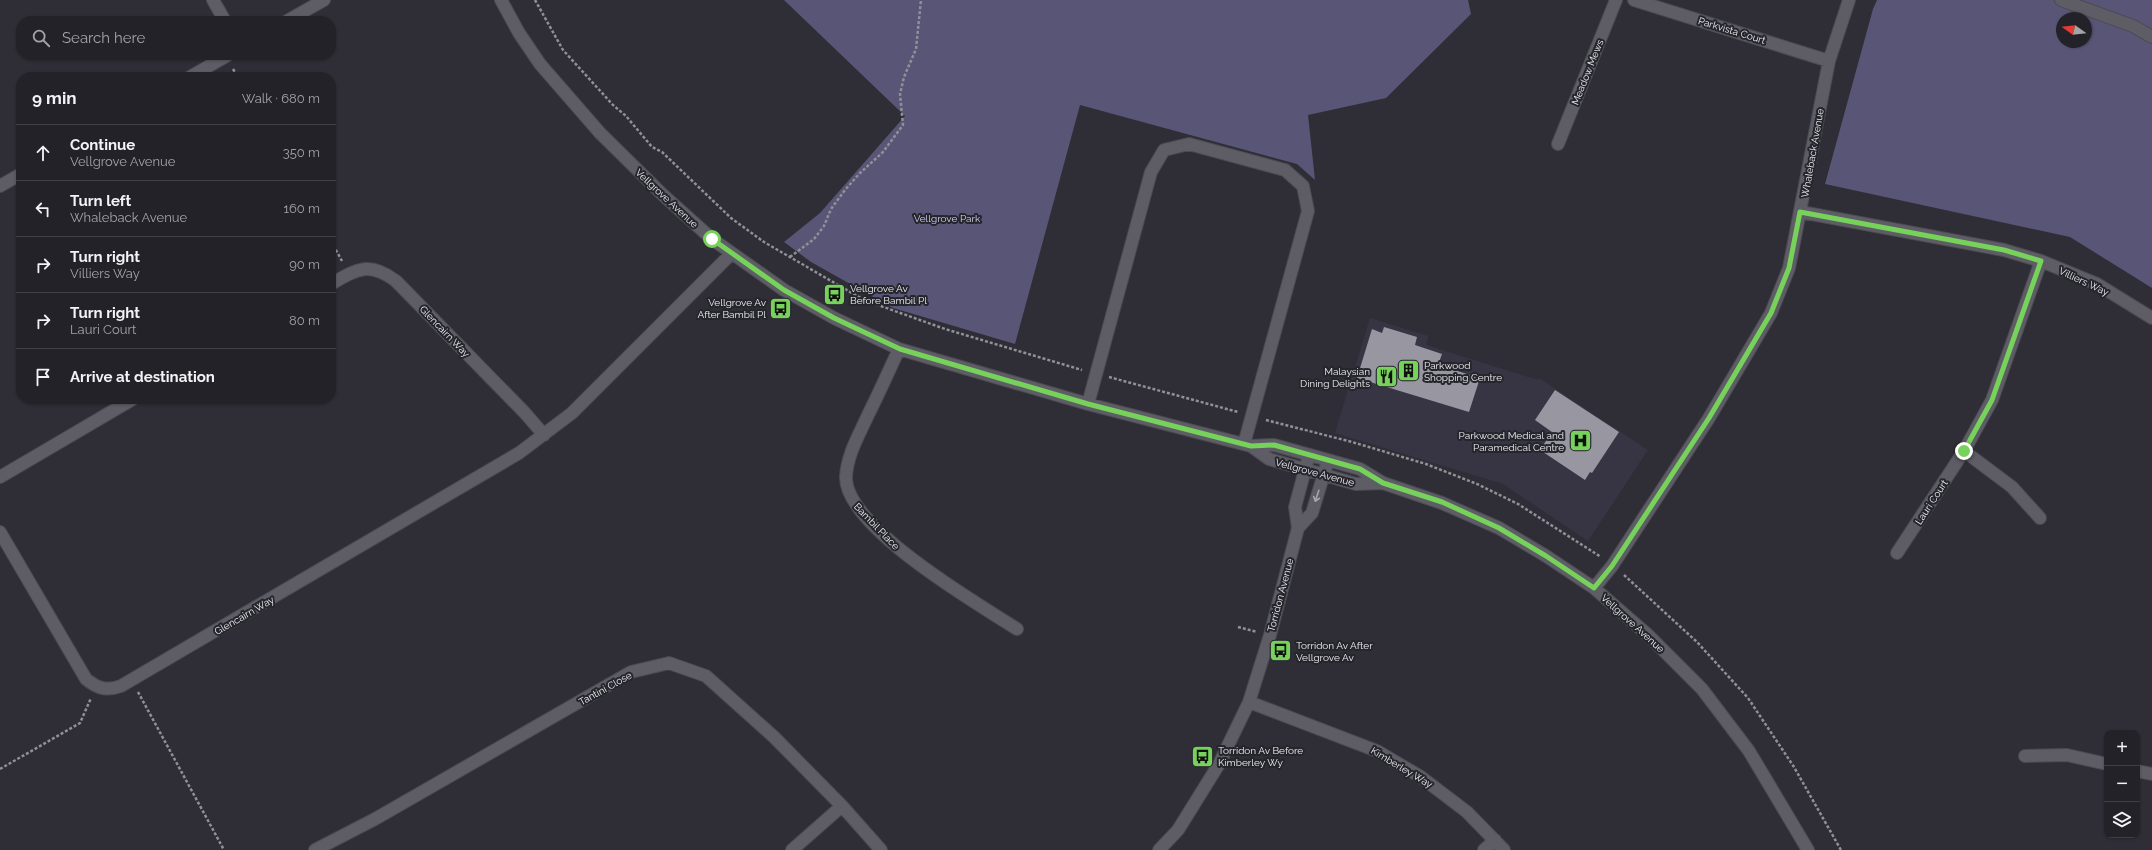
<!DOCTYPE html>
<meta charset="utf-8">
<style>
body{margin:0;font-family:Raleway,sans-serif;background:#2f2f34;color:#f1f3f6}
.controls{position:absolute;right:12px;bottom:12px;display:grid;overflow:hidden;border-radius:8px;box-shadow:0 1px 3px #0004}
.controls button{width:36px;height:36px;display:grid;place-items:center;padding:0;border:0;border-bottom:1px solid #403f45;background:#232228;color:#f1f3f6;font:20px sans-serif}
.compass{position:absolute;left:2056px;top:12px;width:36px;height:36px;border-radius:50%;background:#232228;box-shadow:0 1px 3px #0004;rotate:285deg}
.stop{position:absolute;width:12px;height:12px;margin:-9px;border:3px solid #76d25a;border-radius:50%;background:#fff}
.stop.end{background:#76d25a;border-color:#fff;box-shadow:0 1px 4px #0008}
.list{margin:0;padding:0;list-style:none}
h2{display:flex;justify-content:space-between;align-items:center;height:52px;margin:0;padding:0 16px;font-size:17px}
h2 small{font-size:13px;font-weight:400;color:#a3a4a8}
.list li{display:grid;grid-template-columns:26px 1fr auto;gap:12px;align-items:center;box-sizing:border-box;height:56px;padding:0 16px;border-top:1px solid #403f45}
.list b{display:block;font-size:15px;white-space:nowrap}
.list p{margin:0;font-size:13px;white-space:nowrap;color:#a3a4a8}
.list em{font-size:13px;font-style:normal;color:#a3a4a8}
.icon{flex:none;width:22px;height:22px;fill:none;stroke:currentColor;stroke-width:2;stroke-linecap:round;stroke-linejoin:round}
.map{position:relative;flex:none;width:2152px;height:850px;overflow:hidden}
.search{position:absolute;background:#232228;box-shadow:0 1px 3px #0004;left:16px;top:16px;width:320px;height:44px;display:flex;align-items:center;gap:10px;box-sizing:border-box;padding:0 14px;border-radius:16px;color:#a3a4a8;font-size:15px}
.panel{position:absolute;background:#232228;box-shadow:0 1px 3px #0004;left:16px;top:72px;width:320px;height:332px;border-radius:16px}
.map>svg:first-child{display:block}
.built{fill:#373543}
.green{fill:#595576;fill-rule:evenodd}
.building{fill:#9897a1}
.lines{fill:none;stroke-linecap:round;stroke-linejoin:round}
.minor-casing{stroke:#4a4a51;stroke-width:14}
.path{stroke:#919097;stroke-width:2.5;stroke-dasharray:3 2;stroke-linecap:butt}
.minor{stroke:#5e5d66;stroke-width:12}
.oneway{stroke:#a6a5ac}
.route{stroke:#76d25a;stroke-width:5}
.labels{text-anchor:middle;stroke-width:4;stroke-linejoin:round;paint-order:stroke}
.street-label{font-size:10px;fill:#ededf2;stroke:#25252c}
.park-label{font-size:10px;fill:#d4d1f9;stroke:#25252c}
.poi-label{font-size:10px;fill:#ededf2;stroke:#25252c;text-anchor:start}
</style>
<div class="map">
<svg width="2152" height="850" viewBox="0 0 2152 850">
<rect width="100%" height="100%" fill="#2f2e36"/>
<path class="built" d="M 1370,318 L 1428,336 L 1426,345 L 1538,380 L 1539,378 L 1648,450 L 1588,541 L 1503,484 L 1335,433 Z"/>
<path class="green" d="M 784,0 L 1468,0 L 1471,14 L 1386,98 L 1308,115 L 1315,180 L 1297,164 L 1080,105 L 1015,344 L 893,308 L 811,262 L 784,242 L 820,213 L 905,116 Z
M 1877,0 L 2152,0 L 2152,288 L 2070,237 L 1825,184 L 1873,9 ZM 2062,18 L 2086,18 L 2086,42 L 2062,42 Z"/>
<path class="building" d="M 1384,327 L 1417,337 L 1415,345 L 1442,354 L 1438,365 L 1480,378 L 1469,412 L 1357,378 L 1372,329 L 1382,333 Z
M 1555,390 L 1619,432 L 1592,473 L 1590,472 L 1585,480 L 1540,450 L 1552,432 L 1535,420 Z"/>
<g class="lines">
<defs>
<path id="minor" d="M 213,0 L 225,21
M 501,0 L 519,33 L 540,64 L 600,133 L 663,195 L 712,239 L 784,290 L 834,318 L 899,349 L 1088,404 L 1251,446 L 1274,445 L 1360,469 L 1383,483 L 1442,503 L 1499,528 L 1546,556 L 1594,588 L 1648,635 L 1702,689 L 1749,751 L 1808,850
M 1634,0 L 1829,61
M 2061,0 L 2133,26 L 2152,37
M 287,21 L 324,0
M 190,77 L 228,55
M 1558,144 L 1616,0
M 0,186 L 21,174
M 1801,212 L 2004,250 L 2041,261 L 2097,284 L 2152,318
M 331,284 C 357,269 369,261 396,281 L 525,413 L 544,435
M 899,349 C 889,371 879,393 868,415 C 859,435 847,455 846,477 C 845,527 978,604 1017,629
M 1088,404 L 1151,172 L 1164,150 L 1189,144 L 1285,170 L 1303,186 L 1308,211 L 1244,444
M 1251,446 L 1269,459 L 1356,484 L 1383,483
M 1964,451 L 2012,487 L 2040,518
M 0,477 L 133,399
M 1298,528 L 1312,513 L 1326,467
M 0,532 L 86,679 C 98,689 107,691 121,686 L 519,453 L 572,413 L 731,254
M 1897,553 L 1964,451 L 1992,400 L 2041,261
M 1594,588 L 1612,566 L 1709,418 L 1771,313 L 1789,268 L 1829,61 L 1849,0
M 1249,702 L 1377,751 L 1421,777 L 1467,812 L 1504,850
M 2025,756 L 2067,755 L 2107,764
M 2137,771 L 2152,774
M 315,850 L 375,819 L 631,672 L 669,663 L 706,676 L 774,737 L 842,806 L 881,850
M 792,850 L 842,806
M 1159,850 L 1178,830 L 1219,764 L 1249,702 L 1270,635 L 1298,528 L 1295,507 L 1309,455
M 1484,850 L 1495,840"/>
</defs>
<use href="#minor" class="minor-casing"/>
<path class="path" d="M 535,0 L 563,50 L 613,105 L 626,116 L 652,147 L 662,152 L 731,218 L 764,242 L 864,300 L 945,329 L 1082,370
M 233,69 L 238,77
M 331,241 L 342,261
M 790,257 L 814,239 L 824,226 L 831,209 L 845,190 L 860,173 L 883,152 L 903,125 L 900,94 L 904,77 L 916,49 L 921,0
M 1109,377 L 1238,412
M 1266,420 L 1352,442 L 1426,464 L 1477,484 L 1518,504 L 1601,557
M 1624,575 L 1697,642 L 1748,698 L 1794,767 L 1841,850
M 1238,627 L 1257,632
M 138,692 L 224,850
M 0,769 L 80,723 L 91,698"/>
<use href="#minor" class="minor"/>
</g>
<defs><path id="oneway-shaft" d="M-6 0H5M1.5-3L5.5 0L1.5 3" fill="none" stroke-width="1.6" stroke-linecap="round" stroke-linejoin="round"/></defs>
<use class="oneway" href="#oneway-shaft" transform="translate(1317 496) rotate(108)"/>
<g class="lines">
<path class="route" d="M 712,239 L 784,290 L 834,318 L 900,349 L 1088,404 L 1251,446 L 1274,445 L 1360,469 L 1383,483 L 1442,502 L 1499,528 L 1546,556 L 1594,588 L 1612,566 L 1709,418 L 1771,313 L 1789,268 L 1800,212 L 2004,250 L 2041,261 L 1992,400 L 1964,451"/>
</g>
<defs>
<symbol id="bus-square" viewBox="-11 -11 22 22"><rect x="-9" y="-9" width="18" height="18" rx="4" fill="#76d25a" stroke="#25252c"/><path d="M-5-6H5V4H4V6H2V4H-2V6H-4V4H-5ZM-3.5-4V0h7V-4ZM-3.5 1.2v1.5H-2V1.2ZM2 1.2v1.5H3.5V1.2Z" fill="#111"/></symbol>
<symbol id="building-square" viewBox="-11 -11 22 22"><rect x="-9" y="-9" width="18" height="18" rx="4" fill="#76d25a" stroke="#25252c"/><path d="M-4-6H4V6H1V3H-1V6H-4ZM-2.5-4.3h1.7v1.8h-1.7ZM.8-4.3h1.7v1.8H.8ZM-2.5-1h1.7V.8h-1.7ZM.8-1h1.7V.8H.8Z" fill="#111"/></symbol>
<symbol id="restaurant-square" viewBox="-11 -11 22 22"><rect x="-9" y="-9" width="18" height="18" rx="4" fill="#76d25a" stroke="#25252c"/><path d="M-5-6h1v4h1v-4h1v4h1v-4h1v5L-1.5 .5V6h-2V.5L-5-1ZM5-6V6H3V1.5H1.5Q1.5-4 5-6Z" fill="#111"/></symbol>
<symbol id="hospital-square" viewBox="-11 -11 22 22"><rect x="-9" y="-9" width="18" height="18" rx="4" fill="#76d25a" stroke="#25252c"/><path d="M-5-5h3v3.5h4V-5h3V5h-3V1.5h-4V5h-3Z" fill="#111"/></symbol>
</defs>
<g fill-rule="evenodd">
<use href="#bus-square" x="822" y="282" width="25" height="25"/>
<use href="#bus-square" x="768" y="296" width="25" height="25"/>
<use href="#building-square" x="1396" y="358" width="25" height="25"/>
<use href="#restaurant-square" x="1374" y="364" width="25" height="25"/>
<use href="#hospital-square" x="1568" y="428" width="25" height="25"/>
<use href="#bus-square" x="1268" y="638" width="25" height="25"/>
<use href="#bus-square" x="1190" y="744" width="25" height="25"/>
</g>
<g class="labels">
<g class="street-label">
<text transform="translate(1732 30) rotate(17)" y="4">Parkvista Court</text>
<text transform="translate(1587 72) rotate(-68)" y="4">Meadow Mews</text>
<text transform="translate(1812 153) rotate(-80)" y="4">Whaleback Avenue</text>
<text transform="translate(667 198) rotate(43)" y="4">Vellgrove Avenue</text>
<text transform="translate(2084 281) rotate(25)" y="4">Villiers Way</text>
<text transform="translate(445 331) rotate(46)" y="4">Glencairn Way</text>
<text transform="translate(1315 472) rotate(15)" y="4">Vellgrove Avenue</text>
<text transform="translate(1931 502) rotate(-57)" y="4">Lauri Court</text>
<text transform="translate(877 526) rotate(46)" y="4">Bambil Place</text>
<text transform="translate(1280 595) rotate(-75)" y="4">Torridon Avenue</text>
<text transform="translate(244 615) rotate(-30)" y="4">Glencairn Way</text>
<text transform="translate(1633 623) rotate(42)" y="4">Vellgrove Avenue</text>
<text transform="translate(605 688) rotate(-29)" y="4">Tantini Close</text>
<text transform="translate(1402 767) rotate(31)" y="4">Kimberley Way</text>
</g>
<g class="park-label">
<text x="947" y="222">Vellgrove Park</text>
</g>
<g class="poi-label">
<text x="850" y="292">Vellgrove Av<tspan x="850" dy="12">Before Bambil Pl</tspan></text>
<text x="766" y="306" text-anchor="end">Vellgrove Av<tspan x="766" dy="12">After Bambil Pl</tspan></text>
<text x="1424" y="369">Parkwood<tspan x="1424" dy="12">Shopping Centre</tspan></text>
<text x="1370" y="375" text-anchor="end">Malaysian<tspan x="1370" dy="12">Dining Delights</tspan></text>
<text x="1564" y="439" text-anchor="end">Parkwood Medical and<tspan x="1564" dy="12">Paramedical Centre</tspan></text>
<text x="1296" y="649">Torridon Av After<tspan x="1296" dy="12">Vellgrove Av</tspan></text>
<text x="1218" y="754">Torridon Av Before<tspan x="1218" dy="12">Kimberley Wy</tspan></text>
</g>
</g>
</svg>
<div class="controls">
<button>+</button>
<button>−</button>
<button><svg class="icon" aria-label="layers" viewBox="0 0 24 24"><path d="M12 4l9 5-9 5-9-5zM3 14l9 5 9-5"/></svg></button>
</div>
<svg class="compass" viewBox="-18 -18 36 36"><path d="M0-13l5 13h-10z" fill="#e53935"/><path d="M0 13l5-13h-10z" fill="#a3a4a8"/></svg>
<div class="stop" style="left:712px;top:239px"></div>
<div class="stop end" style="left:1964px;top:451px"></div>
<div class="search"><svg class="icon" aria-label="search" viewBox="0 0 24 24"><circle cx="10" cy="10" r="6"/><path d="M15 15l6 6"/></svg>Search here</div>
<section class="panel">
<h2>9 min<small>Walk · 680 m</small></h2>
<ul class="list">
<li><svg class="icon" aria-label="ahead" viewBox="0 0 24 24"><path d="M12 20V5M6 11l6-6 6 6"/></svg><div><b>Continue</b><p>Vellgrove Avenue</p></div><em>350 m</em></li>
<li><svg class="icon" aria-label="left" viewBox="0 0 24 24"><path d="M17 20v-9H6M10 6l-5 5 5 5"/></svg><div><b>Turn left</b><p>Whaleback Avenue</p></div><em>160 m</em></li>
<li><svg class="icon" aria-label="right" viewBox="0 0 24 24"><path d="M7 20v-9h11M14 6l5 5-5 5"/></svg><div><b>Turn right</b><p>Villiers Way</p></div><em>90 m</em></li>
<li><svg class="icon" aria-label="right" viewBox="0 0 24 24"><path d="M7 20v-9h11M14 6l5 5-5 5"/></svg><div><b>Turn right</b><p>Lauri Court</p></div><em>80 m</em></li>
<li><svg class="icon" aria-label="arrive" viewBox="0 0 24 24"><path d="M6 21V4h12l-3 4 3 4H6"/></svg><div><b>Arrive at destination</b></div></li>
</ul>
</section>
</div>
